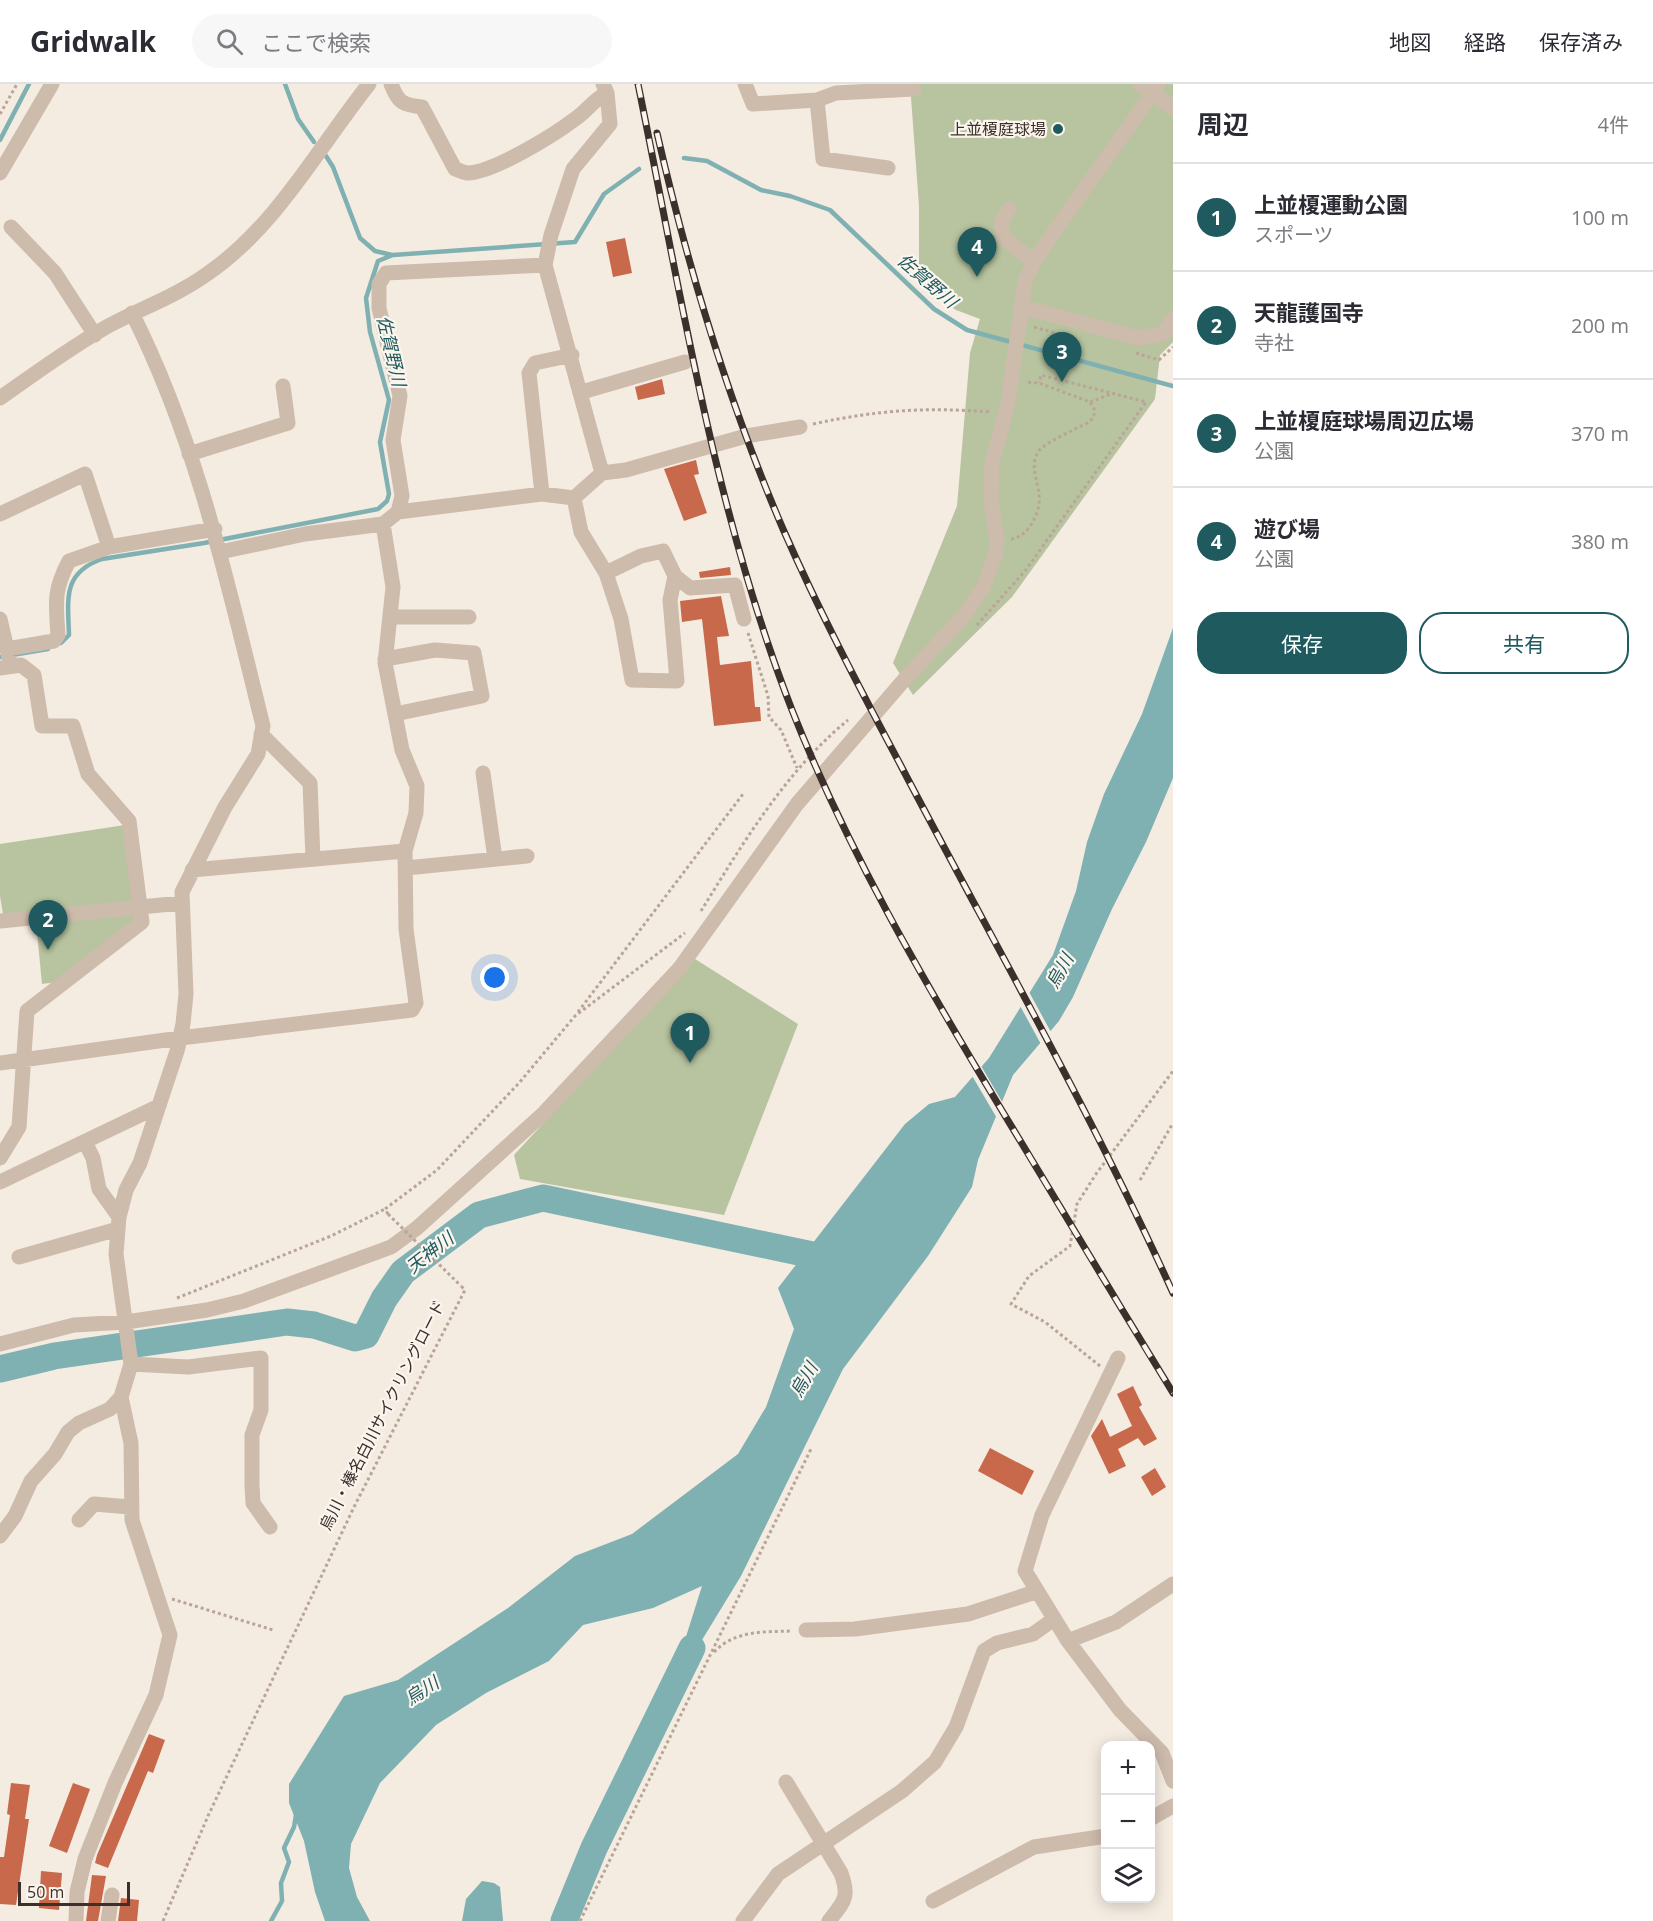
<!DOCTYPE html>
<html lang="ja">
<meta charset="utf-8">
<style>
body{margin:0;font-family:"Open Sans","Noto Sans JP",sans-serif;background:#f7f7f7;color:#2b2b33}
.controls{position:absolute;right:18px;bottom:18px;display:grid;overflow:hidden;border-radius:12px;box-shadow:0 3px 15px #0003}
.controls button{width:54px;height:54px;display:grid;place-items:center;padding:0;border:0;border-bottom:2px solid #e1e1e2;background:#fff;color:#2b2b33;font:30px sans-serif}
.scale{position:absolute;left:18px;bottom:15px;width:112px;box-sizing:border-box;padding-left:6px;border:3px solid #3b302b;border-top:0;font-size:16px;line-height:21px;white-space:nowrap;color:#3b302b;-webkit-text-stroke:4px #fbf5ee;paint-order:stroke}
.you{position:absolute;left:495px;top:894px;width:21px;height:21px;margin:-15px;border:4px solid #fff;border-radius:50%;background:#1a73e8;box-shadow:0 0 0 9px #1a73e833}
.badge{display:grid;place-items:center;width:39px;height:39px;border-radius:50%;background:#1f5a5e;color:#fff;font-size:20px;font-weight:700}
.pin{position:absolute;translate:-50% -50px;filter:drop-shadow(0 2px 3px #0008)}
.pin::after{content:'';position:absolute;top:32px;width:21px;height:18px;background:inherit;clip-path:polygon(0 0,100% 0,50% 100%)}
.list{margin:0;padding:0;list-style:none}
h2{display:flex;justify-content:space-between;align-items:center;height:78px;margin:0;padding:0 24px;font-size:26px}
h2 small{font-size:20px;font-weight:400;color:#7c7c81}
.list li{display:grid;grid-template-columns:39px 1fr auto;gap:18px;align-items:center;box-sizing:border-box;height:108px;padding:0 24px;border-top:2px solid #e1e1e2}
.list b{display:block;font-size:22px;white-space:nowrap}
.list p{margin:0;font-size:20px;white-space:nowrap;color:#7c7c81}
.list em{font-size:20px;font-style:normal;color:#7c7c81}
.actions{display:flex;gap:12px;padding:18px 24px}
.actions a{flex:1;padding:14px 0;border:2px solid #1f5a5e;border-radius:24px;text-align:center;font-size:21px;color:#1f5a5e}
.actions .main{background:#1f5a5e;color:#fff}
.icon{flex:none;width:33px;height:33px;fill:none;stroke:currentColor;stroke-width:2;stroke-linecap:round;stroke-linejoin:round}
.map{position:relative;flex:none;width:1173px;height:1837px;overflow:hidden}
header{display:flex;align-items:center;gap:36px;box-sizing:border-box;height:84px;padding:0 30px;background:#fff;border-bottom:2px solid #e1e1e2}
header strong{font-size:28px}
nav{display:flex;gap:33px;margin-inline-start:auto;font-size:21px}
.search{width:420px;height:54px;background:#f7f7f7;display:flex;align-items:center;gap:15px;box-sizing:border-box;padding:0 21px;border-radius:33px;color:#7c7c81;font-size:22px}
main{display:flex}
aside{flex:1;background:#fff}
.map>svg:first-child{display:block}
.green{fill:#b8c4a0}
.water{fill:#7fb0b2}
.pier{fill:#f4ebe1}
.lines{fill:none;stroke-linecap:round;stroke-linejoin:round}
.stream{stroke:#7fb0b2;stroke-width:4.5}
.river{stroke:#7fb0b2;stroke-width:27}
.building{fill:#c8694b}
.path{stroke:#b9a596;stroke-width:3;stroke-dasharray:3 3;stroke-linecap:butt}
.minor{stroke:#cdbbac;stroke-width:15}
.rail-casing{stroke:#3b302b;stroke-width:7}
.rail{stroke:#fbf5ee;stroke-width:4.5;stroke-dasharray:14;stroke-linecap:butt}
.path-bridge{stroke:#b9a596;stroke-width:3;stroke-dasharray:3 3;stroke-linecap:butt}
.poi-dot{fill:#1f5a5e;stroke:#fbf5ee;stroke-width:2}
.labels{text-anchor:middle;stroke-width:4.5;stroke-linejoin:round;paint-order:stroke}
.poi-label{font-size:16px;fill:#3b302b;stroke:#fbf5ee;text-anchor:end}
.street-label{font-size:16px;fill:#3b302b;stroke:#fbf5ee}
.water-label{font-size:18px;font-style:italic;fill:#1f5a5e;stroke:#fbf5ee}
</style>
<header>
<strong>Gridwalk</strong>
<div class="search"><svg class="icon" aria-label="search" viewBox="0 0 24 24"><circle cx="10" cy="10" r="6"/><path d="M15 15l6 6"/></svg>ここで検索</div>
<nav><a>地図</a><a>経路</a><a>保存済み</a></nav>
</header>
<main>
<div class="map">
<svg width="1173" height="1837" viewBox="0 0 1173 1837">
<rect width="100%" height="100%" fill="#f4ebe1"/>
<path class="green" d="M 910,0 L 1173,0 L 1173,258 L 1160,271 L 1155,315 L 1012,513 L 913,611 L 893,579 L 957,422 L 970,269 L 980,235 L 956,226 L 919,200 L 919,122 Z
M 125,741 L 135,819 L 3,830 L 0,812 L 0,760 Z
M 136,827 L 136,835 L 57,898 L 42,900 L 36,838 Z
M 695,875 L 798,940 L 724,1131 L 520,1095 L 514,1071 Z"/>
<path class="water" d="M 1173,544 L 1173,694 L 1146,758 L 1112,825 L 1073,913 L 1059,937 L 1013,991 L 978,1076 L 972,1103 L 928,1172 L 843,1285 L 741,1492 L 677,1597 L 684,1559 L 702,1502 L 653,1524 L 583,1541 L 549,1577 L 486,1609 L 436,1641 L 380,1699 L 351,1760 L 349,1784 L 357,1813 L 370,1837 L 325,1837 L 315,1808 L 304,1757 L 289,1719 L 289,1700 L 344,1612 L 398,1596 L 508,1524 L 575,1472 L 632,1450 L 738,1370 L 766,1323 L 794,1245 L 778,1204 L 905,1040 L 929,1020 L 955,1013 L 989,974 L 1053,871 L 1076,807 L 1087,758 L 1104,710 L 1142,630 Z
M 482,1797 L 494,1799 L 500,1803 L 503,1837 L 462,1837 L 466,1815 Z"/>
<path class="pier" d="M 1028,906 L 1052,950 L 1042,962 L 1019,920 Z
M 980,980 L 1004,1021 L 998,1036 L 971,990 Z"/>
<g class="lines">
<path class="stream" d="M 285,0 L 298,35 L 314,58
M 0,56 L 29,0
M 326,72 L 333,83 L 360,154 L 375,167 L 392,171
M 684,74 L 707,77 L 761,106 L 790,112 L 830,126 L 934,225 L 967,246 L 1173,302
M 61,559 L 69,551 C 68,515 62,489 102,475 L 204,459 L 378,425 L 387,417 L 389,410 L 380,358 L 389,316 L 370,248 L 366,214 L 378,177 L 393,171 L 575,158 L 604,110 L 639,85
M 0,573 L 48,565
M 271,1837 L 282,1817 L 281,1799 L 289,1778 L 284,1764 L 294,1743 L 296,1731"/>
<path class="river" d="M 0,1285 L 54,1272 L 287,1238 L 314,1241 L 355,1254 L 366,1251 L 384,1215 L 403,1188 L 479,1131 L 543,1114 L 841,1177
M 564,1837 L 594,1764 L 692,1564"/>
</g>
<path class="building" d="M 625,154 L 632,189 L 613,193 L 606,158 Z
M 662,295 L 665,310 L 638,316 L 635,303 Z
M 696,376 L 699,390 L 694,391 L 707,429 L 684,437 L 664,385 Z
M 730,483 L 731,491 L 700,494 L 699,488 Z
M 721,512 L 729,552 L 717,553 L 720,581 L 751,577 L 755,623 L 760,623 L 761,637 L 714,642 L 702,535 L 682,538 L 680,517 Z
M 1133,1302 L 1142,1321 L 1139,1323 L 1157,1355 L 1144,1362 L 1138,1354 L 1118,1365 L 1126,1382 L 1109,1390 L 1091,1352 L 1102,1335 L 1110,1353 L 1132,1342 L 1117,1310 Z
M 990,1364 L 1034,1387 L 1022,1411 L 978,1387 Z
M 1155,1384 L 1166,1403 L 1152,1412 L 1141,1393 Z
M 149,1650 L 165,1656 L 153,1689 L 148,1687 L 108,1784 L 95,1779 L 97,1771 Z
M 11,1699 L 30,1701 L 25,1735 L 29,1735 L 16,1821 L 0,1820 L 0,1773 L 4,1773 L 10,1731 L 7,1730 Z
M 73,1699 L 90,1705 L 67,1769 L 49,1762 Z
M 41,1787 L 62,1789 L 59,1826 L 39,1824 Z
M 92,1791 L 106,1792 L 98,1837 L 86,1837 Z
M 121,1814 L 139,1816 L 137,1837 L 118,1837 Z"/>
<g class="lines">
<path class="path" d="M 0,30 L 17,0
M 1034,243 L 1062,251
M 1136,269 L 1159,276 L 1173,263
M 1090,318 L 1111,310
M 813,340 C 878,326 926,323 991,328
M 1011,455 C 1020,454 1027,447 1032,439 C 1051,409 1025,389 1038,368 C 1043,359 1078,344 1089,338 L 1094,333 L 1094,324 L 1090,318 L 1039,299 L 1025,298
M 977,541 L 1025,487 L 1146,318 L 1041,291 L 1039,299
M 748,549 L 768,612 L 769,633 L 781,646 L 797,684
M 701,827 C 743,759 786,687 848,636
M 578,928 L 743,710
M 1140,1096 L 1173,1039
M 388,1130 L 385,1125 L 437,1086 L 519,999 L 575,932 L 685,849
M 177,1214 L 331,1152 L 385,1125
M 1100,1282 L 1045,1238 L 1011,1220 L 1029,1192 L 1070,1162 L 1077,1120 L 1096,1090 L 1173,987
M 172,1515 L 273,1546
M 714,1568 C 735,1546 764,1548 792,1547
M 163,1837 L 208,1732 L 354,1423 L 465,1206 L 461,1202
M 580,1837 L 811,1365"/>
<path class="minor" d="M 391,0 C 398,18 402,21 422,23 L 455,85 C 459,86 464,89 468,89 C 494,88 554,51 575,35 C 587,27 594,15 607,9
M 745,0 L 753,20 L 817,16 L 836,9 L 914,5
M 1140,0 L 1173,24
M 817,16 L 823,75 L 888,84
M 0,89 L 52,0
M 1009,125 L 1001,139 L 1004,154 L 1034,178
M 11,143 L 55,189 L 95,251
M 1023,223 L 1138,254 L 1163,250 L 1173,235
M 582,308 L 685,278
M 0,314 C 36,289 72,262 110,241 C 142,224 178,211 207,190 C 276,143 318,64 369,0
M 189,370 L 288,339 L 283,302
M 602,389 L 626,386 L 746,352 L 800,343
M 542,410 L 529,289 L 535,279 L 572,271
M 574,414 L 581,448 L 606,489 L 621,535 L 632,596 L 677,597 L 670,516 L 675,492
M 398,428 L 542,410 L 574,414 L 602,389 L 545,181
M 0,430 L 85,390 L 109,463
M 220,468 L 305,450 L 383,440 L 398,428 L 402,412 L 393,356 L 400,312 L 379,224 L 379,200 L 386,189 L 545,181 L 551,151 L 573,85 L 610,40 L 607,9 L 603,0
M 606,489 L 641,472 L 663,467 L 675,492 L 690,504 L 735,501 L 744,535
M 390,533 L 469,533
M 0,535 L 9,574
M 7,565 L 54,557 L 58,551 C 56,519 53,507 69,477 L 109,463 L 215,445
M 385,575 L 435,566 L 474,569 L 482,612 L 395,630
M 0,584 L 21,581 L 34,591 L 42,642 L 73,642 L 88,690 L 129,737 L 142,838 L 27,927 L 19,1043 L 0,1074
M 261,650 L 310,699 L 313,775
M 483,689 L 495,775
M 406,784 L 527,772
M 192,786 L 405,767
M 0,837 L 181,819
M 0,979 L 180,954 L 412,926 L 416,919 L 406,845 L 405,767 L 416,729 L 417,702 L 402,666 L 385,579 L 393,503 L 383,440
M 85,1058 L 93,1074 L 99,1105 L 119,1133
M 0,1098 L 159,1022
M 19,1173 L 118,1145
M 0,1260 L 74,1241 L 126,1238 L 207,1226 L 244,1217 L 391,1163 L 417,1144 L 544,1029 L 679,885 L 797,720 L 904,596 L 963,533 L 983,504 L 996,468 L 997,457 L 991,417 L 992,379 L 1008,319 L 1025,197 L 1034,178 L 1056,145 L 1159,0
M 1118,1274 L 1042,1431 L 1025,1487 L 1068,1557 L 1120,1626 L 1162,1669 L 1173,1697
M 131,1280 L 188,1283 L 261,1274 L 261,1326 L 252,1351 L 252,1401 L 253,1419 L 270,1443
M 79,1436 L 94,1420 L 130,1423
M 0,1452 L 15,1432 L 31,1397 L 55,1370 L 68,1348 L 79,1339 L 110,1325 L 121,1313 L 131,1280 L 116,1170 L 119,1133 L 126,1106 L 140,1079 L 177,967 L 183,940 L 186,910 L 182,808 L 225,723 L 258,670 L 263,642 C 228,501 198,360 132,229
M 806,1546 L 855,1545 L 968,1530 L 1035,1508
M 1068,1557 L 1116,1538 L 1173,1500
M 786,1698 L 841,1789 C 850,1814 844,1817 829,1837
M 1150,1735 L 1173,1722
M 933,1817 L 1034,1763 L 1106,1752
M 76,1837 L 77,1808 L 85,1775 L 115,1699 L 156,1611 L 170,1551 L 132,1436 L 131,1359 L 121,1313
M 108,1837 L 112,1811
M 743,1837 L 778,1790 L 902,1707 L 935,1678 L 956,1643 L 984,1567 L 997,1559 L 1033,1550 L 1054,1535"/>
<defs>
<path id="rail" d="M 638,0 C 681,210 714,426 792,626 C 847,765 921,892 998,1020 C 1056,1116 1114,1213 1173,1309
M 657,49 C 688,184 728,317 783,445 C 818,525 859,603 900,680 C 992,856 1091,1028 1173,1209"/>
</defs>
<use href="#rail" class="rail-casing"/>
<use href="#rail" class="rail"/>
<path class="path-bridge" d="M 388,1130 L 461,1202"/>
</g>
<circle class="poi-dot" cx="1058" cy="45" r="6"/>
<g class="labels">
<g class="poi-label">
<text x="1046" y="51">上並榎庭球場</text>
</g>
<g class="street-label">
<text transform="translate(382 1331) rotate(-63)" y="6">烏川・榛名白川サイクリングロード</text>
</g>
<g class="water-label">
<text transform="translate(927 197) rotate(41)" y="6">佐賀野川</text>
<text transform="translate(391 267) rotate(77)" y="6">佐賀野川</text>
<text transform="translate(1060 887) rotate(-61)" y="6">烏川</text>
<text transform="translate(430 1169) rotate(-38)" y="6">天神川</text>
<text transform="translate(804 1296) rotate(-60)" y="6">烏川</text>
<text transform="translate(422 1607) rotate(-33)" y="6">烏川</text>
</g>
</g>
</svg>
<div class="controls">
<button>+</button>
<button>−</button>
<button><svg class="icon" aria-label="layers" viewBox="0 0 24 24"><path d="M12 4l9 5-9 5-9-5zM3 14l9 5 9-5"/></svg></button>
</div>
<div class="scale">50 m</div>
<div class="you"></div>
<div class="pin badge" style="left:690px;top:979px">1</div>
<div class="pin badge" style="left:48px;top:866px">2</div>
<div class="pin badge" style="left:1062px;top:298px">3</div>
<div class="pin badge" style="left:977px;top:193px">4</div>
</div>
<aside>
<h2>周辺<small>4件</small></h2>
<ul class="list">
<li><span class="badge">1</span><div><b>上並榎運動公園</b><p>スポーツ</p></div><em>100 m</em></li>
<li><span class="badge">2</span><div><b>天龍護国寺</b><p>寺社</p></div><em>200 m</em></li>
<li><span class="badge">3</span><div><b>上並榎庭球場周辺広場</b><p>公園</p></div><em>370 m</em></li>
<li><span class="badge">4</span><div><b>遊び場</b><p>公園</p></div><em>380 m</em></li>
</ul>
<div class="actions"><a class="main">保存</a><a>共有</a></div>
</aside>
</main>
